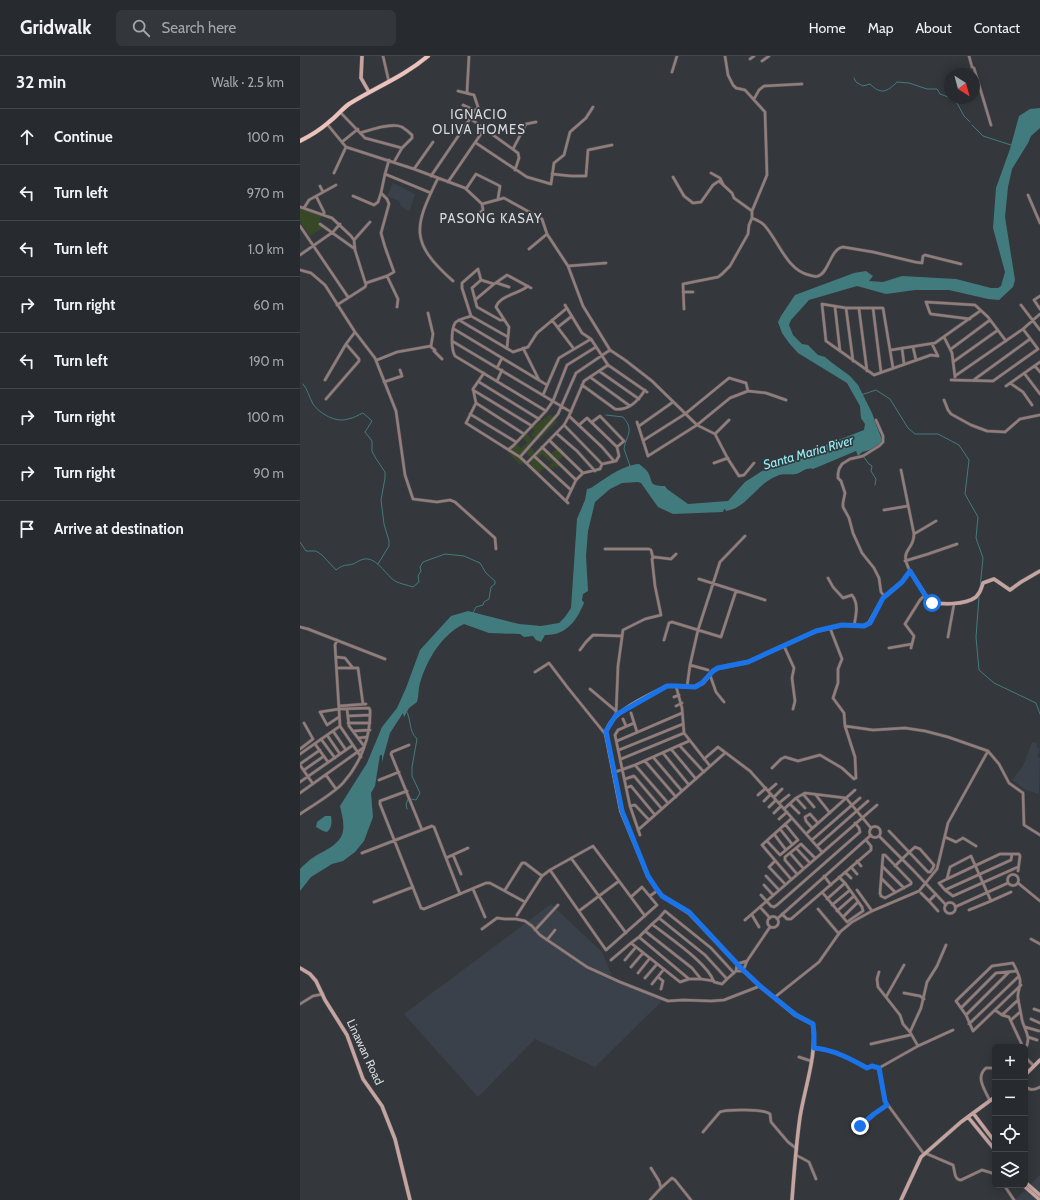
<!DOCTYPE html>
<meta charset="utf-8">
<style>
body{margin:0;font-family:Cabin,sans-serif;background:#33363a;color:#f1f3f6}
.controls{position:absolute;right:12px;bottom:12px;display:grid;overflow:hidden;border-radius:6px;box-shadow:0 2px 10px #0003}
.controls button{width:36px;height:36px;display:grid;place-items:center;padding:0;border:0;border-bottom:1px solid #43464a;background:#272a2e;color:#f1f3f6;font:20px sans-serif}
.compass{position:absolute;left:644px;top:12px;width:36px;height:36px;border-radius:50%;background:#272a2e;box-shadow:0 2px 10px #0003;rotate:144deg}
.stop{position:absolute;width:12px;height:12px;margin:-9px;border:3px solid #1a73e8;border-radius:50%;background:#fff}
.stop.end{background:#1a73e8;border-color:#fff;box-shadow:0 1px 4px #0008}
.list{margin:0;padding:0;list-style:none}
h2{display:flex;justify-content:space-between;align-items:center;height:52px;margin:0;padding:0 16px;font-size:17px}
h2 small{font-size:13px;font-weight:400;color:#a4a7aa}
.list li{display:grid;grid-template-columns:26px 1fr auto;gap:12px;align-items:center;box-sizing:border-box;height:56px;padding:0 16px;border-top:1px solid #43464a}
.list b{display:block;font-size:15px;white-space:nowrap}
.list em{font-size:13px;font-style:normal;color:#a4a7aa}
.icon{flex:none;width:22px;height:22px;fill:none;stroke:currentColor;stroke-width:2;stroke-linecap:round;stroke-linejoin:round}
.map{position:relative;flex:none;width:740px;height:1144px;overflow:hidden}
header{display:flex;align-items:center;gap:24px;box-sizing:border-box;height:56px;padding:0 20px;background:#272a2e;border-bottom:1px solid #43464a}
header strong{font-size:19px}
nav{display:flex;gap:22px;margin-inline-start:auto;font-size:14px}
.search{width:280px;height:36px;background:#33363a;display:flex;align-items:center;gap:10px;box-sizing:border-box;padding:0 14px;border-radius:6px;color:#a4a7aa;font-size:15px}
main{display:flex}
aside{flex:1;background:#272a2e}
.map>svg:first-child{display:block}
.built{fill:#3a414b}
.green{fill:#374826}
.water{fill:#427b7e}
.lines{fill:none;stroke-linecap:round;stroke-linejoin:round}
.stream{stroke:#427b7e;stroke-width:1}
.street-casing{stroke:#52555a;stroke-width:3.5}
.secondary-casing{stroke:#52555a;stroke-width:4.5}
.primary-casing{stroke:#52555a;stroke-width:5}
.street{stroke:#927d7a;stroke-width:2.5}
.secondary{stroke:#c6a49f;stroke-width:3.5}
.primary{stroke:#edc2bb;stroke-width:4}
.route{stroke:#1a73e8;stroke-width:5}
.labels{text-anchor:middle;stroke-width:3.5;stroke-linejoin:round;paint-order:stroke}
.street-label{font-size:12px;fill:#d9dbde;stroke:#34383d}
.neighbourhood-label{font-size:13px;letter-spacing:1px;fill:#d9dbde;stroke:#34383d}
.water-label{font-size:13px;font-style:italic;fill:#93f1f7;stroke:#34383d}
</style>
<header>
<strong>Gridwalk</strong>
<div class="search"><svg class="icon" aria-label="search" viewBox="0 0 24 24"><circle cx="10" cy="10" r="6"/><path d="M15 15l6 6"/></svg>Search here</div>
<nav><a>Home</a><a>Map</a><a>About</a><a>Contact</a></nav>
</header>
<main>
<aside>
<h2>32 min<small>Walk · 2.5 km</small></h2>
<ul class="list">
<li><svg class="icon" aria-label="ahead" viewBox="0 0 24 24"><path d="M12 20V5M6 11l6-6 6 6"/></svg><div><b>Continue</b></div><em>100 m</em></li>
<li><svg class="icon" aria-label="left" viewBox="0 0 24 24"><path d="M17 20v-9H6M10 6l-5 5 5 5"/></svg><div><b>Turn left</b></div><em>970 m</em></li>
<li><svg class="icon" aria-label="left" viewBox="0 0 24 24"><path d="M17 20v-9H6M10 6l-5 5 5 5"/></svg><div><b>Turn left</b></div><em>1.0 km</em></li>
<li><svg class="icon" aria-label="right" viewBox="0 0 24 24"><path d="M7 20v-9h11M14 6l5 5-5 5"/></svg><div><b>Turn right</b></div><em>60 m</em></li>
<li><svg class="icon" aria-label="left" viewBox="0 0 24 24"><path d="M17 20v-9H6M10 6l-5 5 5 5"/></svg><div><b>Turn left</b></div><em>190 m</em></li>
<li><svg class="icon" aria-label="right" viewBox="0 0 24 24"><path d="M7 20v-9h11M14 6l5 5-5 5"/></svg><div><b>Turn right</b></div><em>100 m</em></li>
<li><svg class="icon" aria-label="right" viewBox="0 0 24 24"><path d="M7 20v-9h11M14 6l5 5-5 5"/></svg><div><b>Turn right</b></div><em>90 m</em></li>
<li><svg class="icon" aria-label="arrive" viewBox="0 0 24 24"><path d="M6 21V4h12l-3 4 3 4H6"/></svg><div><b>Arrive at destination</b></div></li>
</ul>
</aside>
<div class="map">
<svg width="740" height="1144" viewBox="0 0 740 1144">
<rect width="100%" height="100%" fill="#34383d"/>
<path class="built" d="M 93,127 L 115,138 L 110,154 L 108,155 L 101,150 L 99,145 L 87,140 Z
M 732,686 L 737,687 L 737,691 L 740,693 L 737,701 L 740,702 L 739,738 L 726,734 L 712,724 L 723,710 Z
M 251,848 L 302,896 L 312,920 L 362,945 L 295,1011 L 235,983 L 178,1041 L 104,958 Z
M 740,1119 L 740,1144 L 715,1144 Z"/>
<path class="green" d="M 0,152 L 22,160 L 18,168 L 24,171 L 10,180 L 0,166 Z
M 251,358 L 257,366 L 238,385 L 231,379 L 235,375 L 232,372 Z
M 226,377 L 235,386 L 230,390 L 234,395 L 234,400 L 245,411 L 239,417 L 230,408 L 233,404 L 225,396 L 220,401 L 224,405 L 220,409 L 206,394 L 214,386 L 221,392 L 227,387 L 222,381 Z
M 242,391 L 250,399 L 257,392 L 260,393 L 261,391 L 264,394 L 261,395 L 264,399 L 258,406 L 261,409 L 257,412 L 255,410 L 252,413 L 249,410 L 253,406 L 250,404 L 249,405 L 242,398 L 239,402 L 235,399 Z"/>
<path class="water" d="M 740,52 L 740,72 L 731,80 L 728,87 L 712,113 L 708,131 L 705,161 L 715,224 L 713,231 L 699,244 L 688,243 L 649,234 L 615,234 L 586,238 L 557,230 L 509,244 L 491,264 L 489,269 L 493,279 L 502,288 L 508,289 L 518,299 L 525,301 L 531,306 L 550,320 L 558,329 L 572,357 L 582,384 L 580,387 L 573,393 L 562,396 L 558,400 L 556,395 L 513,413 C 506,411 503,416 496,418 C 490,419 483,417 477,420 C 457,427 447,452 426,455 L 425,453 L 424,453 L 423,456 L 373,458 L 358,451 L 341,427 L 338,426 L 322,427 L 310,433 L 295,446 L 288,475 L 286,500 L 288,535 L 283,538 L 282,544 L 284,547 C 277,564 266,580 245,579 L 241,586 L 236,584 L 233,580 L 224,581 L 220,578 L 189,577 L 164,568 C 141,579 127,604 120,627 C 118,633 119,640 117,646 L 109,652 L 104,661 L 103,657 L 90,677 L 82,706 L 82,699 L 80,699 L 75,730 L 71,737 L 73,761 L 64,785 L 55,796 L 43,805 L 32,808 L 11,821 L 0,835 L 0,813 C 4,809 9,804 14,801 C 23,795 35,791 41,781 C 46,772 42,759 40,750 L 67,707 L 82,671 L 97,652 L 106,632 L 120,594 L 151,560 L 168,555 L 219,568 L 241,570 L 259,567 L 265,561 L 271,552 L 277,463 L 285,444 L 287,433 L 291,432 C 305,423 322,409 339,408 C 342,410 345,413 347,415 C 354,425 347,430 365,430 L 367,433 L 388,448 L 428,445 L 445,426 L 462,415 L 490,406 L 523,390 L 564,374 L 565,368 L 561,362 L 560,350 L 547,327 L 498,297 L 489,287 L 482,277 L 478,266 L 481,260 L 495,239 L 554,217 L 566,215 L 573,220 L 569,225 L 583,226 L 602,220 L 656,223 L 691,232 L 698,232 L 701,230 L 705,216 L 693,172 L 696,132 L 710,93 L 719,60 L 730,53 Z
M 25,760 L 31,760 C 32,766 32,772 27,776 L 23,775 L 16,771 L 17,766 Z"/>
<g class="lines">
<path class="stream" d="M 554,22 L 556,26 L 563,30 L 570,28 C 581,39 587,36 597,26 L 609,27 L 627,33 L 637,33 L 640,38 L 651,42 L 657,47 L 664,60 L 670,66
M 672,69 L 683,80 L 711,89
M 3,328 C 8,334 9,341 13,348 C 20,358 36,367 48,363 C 54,362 58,359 63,357 L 72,365 L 65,376 L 72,385 L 72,395 L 75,401 L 85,416 L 85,422 L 81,444 L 84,468 L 89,485 L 89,490 L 78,508
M 561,339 L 576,334 L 590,343 L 608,372 L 615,378 L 638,378 L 659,389 L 669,404 L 665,438 L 678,461 L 676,482 L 683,502 L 680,532
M 306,359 L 323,361 C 335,375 326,379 324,393 L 330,410
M 563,400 L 569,408 L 572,410 L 571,415 L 576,423 L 575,429
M 0,486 L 6,495 L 16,495 L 22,499 L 36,514 C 44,508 45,510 53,508 C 58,506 62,502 68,503 C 78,504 87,520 95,525 C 100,528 108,529 113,531 L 119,526 L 118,520 L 121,515 L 120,511 L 123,506 L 145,498 L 164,500 L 180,507 L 186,517 L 195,525 L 195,528 L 191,531 L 189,543 L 184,546 L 183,549 L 176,551 L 173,557
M 679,541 L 676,581 L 679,614 L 694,627 L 736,647 L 740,658
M 106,654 C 112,665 108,674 117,683 L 112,711 L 112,720 L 120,737 L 116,744 L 111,743
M 107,753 L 106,748 L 108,743"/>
<defs>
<path id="street" d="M 83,0 L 89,26
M 669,0 L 672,11 L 674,12 L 691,69
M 450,3 L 454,0
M 462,5 L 469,0
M 372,16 L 377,0
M 167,36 L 169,0
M 454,43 L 459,34 L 464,30 L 502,28
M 163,49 L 176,55
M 40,56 L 65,82 L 102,92 L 94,106
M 171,63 L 218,97 L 219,102 L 215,114
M 27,68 L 46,91 L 114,113 L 165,132 L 182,148 L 204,142 L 242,163 L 247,178 L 268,210 L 283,250 L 310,294 L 325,304 L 352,325 L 397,369 L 415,378 L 428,403 L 439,420 L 444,419 L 454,407
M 60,77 C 70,74 92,66 102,71 C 105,73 109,76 112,79 L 112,82 L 102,92
M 42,86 L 58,73
M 176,87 L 227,121 L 251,128 L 254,107 L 264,99 L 270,76 L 286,62 L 293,51
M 213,93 L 226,68 L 236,66
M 89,104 L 85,118 L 131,137
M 114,113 L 133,86
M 34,117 L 46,91
M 411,117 L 420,122 L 423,128
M 252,118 L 271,120 L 286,120 L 288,94 L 312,89
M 131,120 L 178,51 L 174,39 L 158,35
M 373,121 L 384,140 L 393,147 L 401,146 L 413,129 L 419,125 L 432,137 L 434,142 L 452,155
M 138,122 C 114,171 109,186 153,225
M 148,126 L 185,72
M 20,130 L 23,136
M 166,133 L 176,118 L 200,130 L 198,143
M 728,139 L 740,167
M 16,140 L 24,156 L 24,159
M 53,140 L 74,149 L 78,146 L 81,137
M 0,151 L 32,162 L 51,180 L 54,184 L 55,194 L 66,229 L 65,231 L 37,249
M 4,152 L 9,144 L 36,129
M 452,162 C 457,164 462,166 465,170 C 479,186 487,214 509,219 C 512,220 516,221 518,220 C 529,217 530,193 543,191 L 573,196 L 615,206 L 622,207 L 623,200 L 625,199 L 661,208
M 169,166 L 183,154 L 182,148
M 20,168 L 55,193
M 0,170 L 48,241
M 54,184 L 70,166
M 229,193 L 247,178
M 0,199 L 33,176 L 40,168
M 268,210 L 306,207
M 0,214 L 11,217 L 25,229 L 55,276 L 75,302 L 96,355 L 105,419 L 113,443 L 137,446 L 150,444 L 155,446 L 195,482 L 196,493
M 87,220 L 98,243 L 97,251
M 181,224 L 172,232 L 177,251 L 200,264 L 204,264
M 66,227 L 87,220 L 94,216 L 85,191 L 81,177 L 89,148 L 87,143 L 81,137 L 85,118
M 197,227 L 209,231
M 194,228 L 181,224 L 178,213 L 162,227 L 162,232 L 171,260 C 166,262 158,263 155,267 C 151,274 151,293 155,300 L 246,355
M 383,236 L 393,236
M 740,240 L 734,244 L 740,253
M 175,244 L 194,228 L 207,219 L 231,232
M 265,249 L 282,277 L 291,283 L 308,309 L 347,336
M 721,249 L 740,274
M 535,251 L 540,295
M 546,252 L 553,305
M 573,252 L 581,316
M 384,253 L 383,228 L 418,221 L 422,218 L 430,210 L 448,178 L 449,169 L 452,162 L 452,155 L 467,119 L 465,56 L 445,34 L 436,32 L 433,29 L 428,19 L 425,0
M 559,253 L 567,315
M 171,260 L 208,281
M 670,263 L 631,258 L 630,257 L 626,246 L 675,249 L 688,261 L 706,285
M 159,264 L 213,296 L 228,291 L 237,277 L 267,252
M 252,264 L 274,293
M 258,271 L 272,260
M 154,273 L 247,329
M 644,281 L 652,297 L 655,321
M 152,285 L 271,356
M 131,291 L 135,294 L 134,295 L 142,303
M 613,291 L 616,304
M 207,292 L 209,271 L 196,251 C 200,239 219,238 228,230
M 223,292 L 239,324
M 602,292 L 604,308
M 651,293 L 690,264
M 591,294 L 635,287 L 680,255
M 77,304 L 97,296 L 131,290 L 133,278 L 128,257
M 653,306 L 698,274
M 735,310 L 740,316
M 197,312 L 202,302
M 593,312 L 583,252 L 546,252 L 522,248 L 526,285 L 574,319 L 631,299 L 638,300 L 632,288
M 299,315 L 339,343
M 184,317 L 173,333 L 176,347 L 166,367 L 220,401 L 268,447
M 724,317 L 740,338
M 655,320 L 723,273 L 740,258
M 290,321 L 330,350
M 675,323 L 730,283
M 25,324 L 46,288 L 55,276
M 651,324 L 693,325 L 738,293 L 723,273
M 197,325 L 202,314
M 84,326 L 102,320 L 100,314
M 179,326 L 239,363
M 710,327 L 723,336 L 732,349
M 282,329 L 315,353 C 329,355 338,345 345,334
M 706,330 L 740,306
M 173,334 L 232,370
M 243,339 L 259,302 L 291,283
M 26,343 L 59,305 L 59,303 L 46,288
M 644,344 L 648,354 L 651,358 L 671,369 L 687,375 L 705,376 L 720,363 L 740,359
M 176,347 L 224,378
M 170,358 L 216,386
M 269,360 L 302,391 L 314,405
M 576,364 L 583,380 L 583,386 L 579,390 L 563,400 L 550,403 L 542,408 L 539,413 L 538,418 L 538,422 L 541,425 L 545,437 L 543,447 L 543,451 L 549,462 L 553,477 L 562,497 L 574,512 L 579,522 L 581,536 L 585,541
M 292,366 L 300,360 L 324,385 L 317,391
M 337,366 L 348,400 L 397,369 L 430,342 L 448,335
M 264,369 L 302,408
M 339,370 L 373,346
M 256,377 L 277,395 L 295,415
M 415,378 L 429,364
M 249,384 L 283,417
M 344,384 L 385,358 L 429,322 L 446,327 L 448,335 L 466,337 L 486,344
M 242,391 L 276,424
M 209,393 L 213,390 L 246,355 L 253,345 L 267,309 L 296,291
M 234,400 L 271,434
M 220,401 L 258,358 L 276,317 L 310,294
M 227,407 L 264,369 L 269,360 L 284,325 L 308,309
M 414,407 L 428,402
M 601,414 L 614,478
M 266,445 L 276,424 L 283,417 L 300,413 L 302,408 L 316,405 L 319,400 L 317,391 L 287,362 L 279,369
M 584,454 L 608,450
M 305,493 L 349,493 L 351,494 L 353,502
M 605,505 L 628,498 L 657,488
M 610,515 C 598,492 614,496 614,478 L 636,465
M 528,522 L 533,531 L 543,542 L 552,539 C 559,548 556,559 554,570
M 399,523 L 465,544
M 0,571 L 8,573 L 85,603
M 648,581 L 654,548
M 37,584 L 35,589 L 40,670 L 61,701
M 364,584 L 369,567 L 372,566 L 421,581 L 436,535
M 484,590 L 494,612 L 492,622 L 495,645 L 493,653
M 589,592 L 612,588
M 611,592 L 614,580 L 605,568 L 620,544 L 625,539
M 280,594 L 286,586 L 293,579 L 321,580
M 36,601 L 45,602 L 53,612
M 390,609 L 408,614
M 37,612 L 58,612 L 63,648
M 235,616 L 249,607 L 268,632 L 306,679
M 410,619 L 416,636 L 424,646
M 376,630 L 382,652 L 384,677 L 410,710
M 387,631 L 390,609 L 398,574 L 420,506 L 445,480
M 290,633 L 316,655
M 374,641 L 379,639
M 39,650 L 66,648
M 376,650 L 382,647
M 47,653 L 49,670 L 64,690
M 331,657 L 337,676
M 316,659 L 318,610 L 323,574 L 345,563 L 361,559 L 355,530 L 352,503 L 354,501 L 371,503 L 376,498
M 48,660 L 70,659
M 323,663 L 326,670
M 48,667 L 70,667
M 334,667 L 318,674 L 315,679 L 330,750 L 340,779
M 545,670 L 573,674 L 605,672 L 625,675 L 648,681 L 688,695 L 699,708 L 709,727 L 723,737 L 724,769 L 740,779
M 33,675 L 46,694
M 53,675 L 70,674
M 27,679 L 40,698
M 58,682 L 67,681
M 21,683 L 35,702
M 317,685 L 382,657
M 15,688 L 28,706
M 109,689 L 92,696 L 91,698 L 122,774
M 380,690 L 404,716
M 0,693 L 13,683 L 4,667
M 371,693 L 396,723
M 319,694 L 383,668
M 363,697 L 389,729
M 0,698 L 40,670
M 353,701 L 382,735
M 321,703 L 384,677
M 404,703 L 418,691 L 450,715 L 484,753 L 496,742 L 505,737 L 546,742 L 571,772
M 345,705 L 376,741
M 0,708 L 20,694
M 0,709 L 13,728
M 335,709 L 368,747
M 472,712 L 481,703 L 485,701 L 498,705 L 520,699 L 542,712 L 554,723 L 556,722 L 555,701 L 545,670 L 544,657 L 533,642 L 538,627 L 538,613 L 542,603 L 530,572
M 4,714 L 24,700
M 314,716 L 318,715 L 335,709 L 389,685
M 26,719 L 36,733
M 325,723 L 334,720 L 362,753
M 79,724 L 99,716
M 0,726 L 53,689
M 326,732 L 331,730 L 355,759
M 107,735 L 80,745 L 80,748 L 121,852 L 124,853 L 186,827 L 190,827 L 225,846
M 468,735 L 476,728
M 0,737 L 63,692
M 503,738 L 514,751
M 515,738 L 530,757
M 458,739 L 466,732
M 474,741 L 482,733
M 496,742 L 505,752
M 464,745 L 471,738
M 479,747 L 489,739
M 490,748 L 499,757
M 330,750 L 335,749 L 349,764
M 469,751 L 476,744
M 484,753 L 522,796
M 474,757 L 481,750
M 0,758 C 12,750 34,737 43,727 C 61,707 71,680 70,654 L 69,652 L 39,653 L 20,656 L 27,669 L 39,661
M 479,763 L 487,756
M569.5 776a5.5 5.5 0 1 1 11 0a5.5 5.5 0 1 1-11 0Z
M 512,772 L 506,765 L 505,761 L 510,758 L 518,767
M 480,773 L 492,788
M 338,774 L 425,697
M 589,775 L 628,816 L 630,816 L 633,812 L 634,809 L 620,793 L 615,791 C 608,797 602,803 595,810
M 474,778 L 486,794
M 506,778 L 555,734
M 579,780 L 613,814 L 646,849
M 645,781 L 656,786 L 663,782 L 676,790
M 512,784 L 560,742
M 467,785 L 480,799 L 498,784 L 485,768
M 517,790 L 568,745
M 496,792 L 510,807
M 62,797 L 132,770 L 134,771 L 160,838
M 490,797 L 503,812
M 712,798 L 711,804 L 645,834 L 653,840 L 718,811
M 153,799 L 161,818
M 583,799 L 585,799 L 611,826 L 611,828 L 585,842 L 581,840 L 580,837 Z
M 146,802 L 168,792
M 271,802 L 326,877
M 475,805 L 469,811 L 485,828
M 557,805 L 561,810
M 582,810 L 604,832
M 551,811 L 557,818
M 545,816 L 551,822
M 497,818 L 485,804 L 485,801 L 501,788 L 515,802
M707.5 824a5.5 5.5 0 1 1 11 0a5.5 5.5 0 1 1-11 0Z
M 466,820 L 479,834
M 524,820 L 531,829
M 491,823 L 462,789 L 492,762
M 582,823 L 595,836
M 718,827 L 740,845
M 464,829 L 473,839
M 173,833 L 185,861
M 205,834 L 222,807 L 225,807 L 242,820
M 557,834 L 572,855
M 645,834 L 639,827 L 647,823
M 522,836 L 547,866 L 563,855 L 562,851 L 545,827 L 539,821
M 621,837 L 629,845
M 636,838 L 629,845 L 638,855
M 461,839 L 471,850 L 474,851 L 477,849 L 560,776 L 559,772 L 555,767
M 350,840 L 358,834
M 331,841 L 342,831 L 357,849 L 306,894 L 250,814 L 293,790 L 345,860
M 527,843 L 545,827
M 691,845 L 711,836
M 74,846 L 113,831
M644.5 852a5.5 5.5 0 1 1 11 0a5.5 5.5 0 1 1-11 0Z
M 532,849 L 550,834
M 460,851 L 470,862
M 655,851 L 708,827
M 518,853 L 539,878
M 669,854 L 691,845 L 671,800 L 650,811 L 647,823 L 700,798 L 719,798 L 720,800 L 718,815
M 279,855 L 319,825
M 537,855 L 554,840
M 482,858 L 487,863 L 491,863 L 571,794 L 571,790 L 566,784
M 217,859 L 242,820 L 250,814
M 452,859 L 459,871
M467.5 866a5.5 5.5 0 1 1 11 0a5.5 5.5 0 1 1-11 0Z
M 543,861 L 558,846
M 477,863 L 571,779
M 445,864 L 577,749
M 352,868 L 359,862
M 182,873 L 197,862 L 205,863 L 216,863 L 225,865 L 232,870 L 240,879 L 287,911 L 320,926 L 368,945 L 383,944 L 411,945 L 424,944 L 460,930
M 235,874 L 258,849
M 339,881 L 345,875
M 731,883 L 740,888
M 247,884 L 255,874
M 311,904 L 331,887
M 325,904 L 336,891
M 331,911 L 343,897
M 436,915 L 437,908 L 447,905
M 338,917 L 350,902
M 358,921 L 363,925 L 361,933
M 345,922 L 357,908
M 389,923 L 339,881 L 331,887 L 380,926 L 389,923 L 401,923 L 392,912 L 345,875 L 352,868 C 368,881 408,907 414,926 L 422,928 L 427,923 L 405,899 L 359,862 L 365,855 L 411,892 L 434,917
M 401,923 L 414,925
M 427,923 L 436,915 L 443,915 L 447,905 L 470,871
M 352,928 L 364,913
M 721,929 L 673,975 L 666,959 L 656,945 L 692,910 L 713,907 C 716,913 719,918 720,924 C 721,931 717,936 718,942 C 719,949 721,957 722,964 C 725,975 732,982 725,993
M 604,937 L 620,940 L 624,943
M 475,941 L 519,906 L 540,876 L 552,866 L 572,855 L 619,835 L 637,813 L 648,767 L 688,695
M 586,941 L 604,909
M 0,948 L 13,940 L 23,938
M 661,952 L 696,917 L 717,915
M 734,953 L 740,955
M 695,954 L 702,959 L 709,961 L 723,991
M 666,959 L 709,916
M 702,959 L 718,944
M 731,963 L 740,967
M 711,964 L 720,956
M 669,968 L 719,920
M 725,971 L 739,975
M 610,976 L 621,952 L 627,926 L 637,910 L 646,889
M 728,981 L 737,984
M 571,988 L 610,979
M 618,990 L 653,974
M 514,992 C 532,993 551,1003 567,1012 L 572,1010 L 579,1012 L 618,990 L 610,976 L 603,968 L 600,959 L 578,931 L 577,923 L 579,916
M 499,1001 L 511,1005
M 725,1001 L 734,1010
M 579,1012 L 585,1045 L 624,1098
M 725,1030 C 730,1035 734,1034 740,1031
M 690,1045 C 685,1034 675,1021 686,1012 L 695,1012
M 561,1070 L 574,1058 L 587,1049
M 403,1076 L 420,1056 C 427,1053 465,1053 470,1058 L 471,1066 L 488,1086 L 497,1093
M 625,1097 L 653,1109 C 655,1115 654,1124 661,1124 L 682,1114 L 692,1117 L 695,1120
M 496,1099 L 509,1106 L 516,1123
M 351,1112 L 359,1125 L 361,1132
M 704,1129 L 714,1144
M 350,1144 L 361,1132 L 372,1122 L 375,1124 L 391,1144"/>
<path id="secondary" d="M 62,0 L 61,22 L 69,36
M 0,912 L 10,918 L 16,925 L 25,944 L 47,979 L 63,1023 L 82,1050 L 95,1083 L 110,1144
M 725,1019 L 740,1004
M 673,1057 L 695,1086
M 668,1061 L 695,1094
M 725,1126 L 740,1139
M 723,1129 L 740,1144
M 492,1144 C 494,1117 496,1089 500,1061 C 505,1030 517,1000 513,968 L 495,959 L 460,930 L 441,912 L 389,857 L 362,840 L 356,832 L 348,820 L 321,755 L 306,679 C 306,657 350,639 367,630 L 376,630 L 395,631 L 403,627 L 413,615 L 418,612 L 448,606 L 516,575 L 542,569 L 564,570 L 569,567 L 583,542 L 602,526 L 610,515 L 628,543 C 637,551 667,548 676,541 C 681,536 681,533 683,527 L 694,523 L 710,534 L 721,526 L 740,515
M 601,1144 L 621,1101 L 661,1066 L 695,1041"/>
<path id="primary" d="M 0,85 C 10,80 20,74 29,66 C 36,61 42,53 49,48 C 76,31 103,21 128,0"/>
</defs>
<use href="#street" class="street-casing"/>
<use href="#secondary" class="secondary-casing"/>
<use href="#primary" class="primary-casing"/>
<use href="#street" class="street"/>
<use href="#secondary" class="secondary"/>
<use href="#primary" class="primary"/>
</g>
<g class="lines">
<path class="route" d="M 560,1070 L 574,1058 L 587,1049 L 585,1045 L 579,1012 L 572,1010 L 567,1012 C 551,1003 532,993 514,992 L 514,978 L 513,968 L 496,959 L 460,930 L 441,912 L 389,856 L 362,840 L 356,832 L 348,820 L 322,755 L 306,675 L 316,659 L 367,630 L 376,630 L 395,631 L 402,627 L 413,615 L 418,612 L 448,606 L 516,575 L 542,569 L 564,570 L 570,567 L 583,542 L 602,526 L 610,515 L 628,544 L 632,547"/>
</g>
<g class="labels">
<g class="street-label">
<text transform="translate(65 996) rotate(65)" y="4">Linawan Road</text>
</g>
<g class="neighbourhood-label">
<text x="179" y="63">IGNACIO<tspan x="179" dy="15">OLIVA HOMES</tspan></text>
<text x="191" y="167">PASONG KASAY</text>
</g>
<g class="water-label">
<text transform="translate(508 396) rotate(-16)" y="5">Santa Maria River</text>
</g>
</g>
</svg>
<div class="controls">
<button>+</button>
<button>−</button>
<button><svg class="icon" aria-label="locate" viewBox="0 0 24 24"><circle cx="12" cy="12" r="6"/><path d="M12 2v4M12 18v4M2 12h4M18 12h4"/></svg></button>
<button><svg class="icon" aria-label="layers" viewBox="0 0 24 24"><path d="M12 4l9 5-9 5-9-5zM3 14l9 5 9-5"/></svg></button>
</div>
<svg class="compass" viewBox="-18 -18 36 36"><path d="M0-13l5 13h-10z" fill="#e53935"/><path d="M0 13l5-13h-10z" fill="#a4a7aa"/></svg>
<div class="stop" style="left:632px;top:547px"></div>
<div class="stop end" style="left:560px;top:1070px"></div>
</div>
</main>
